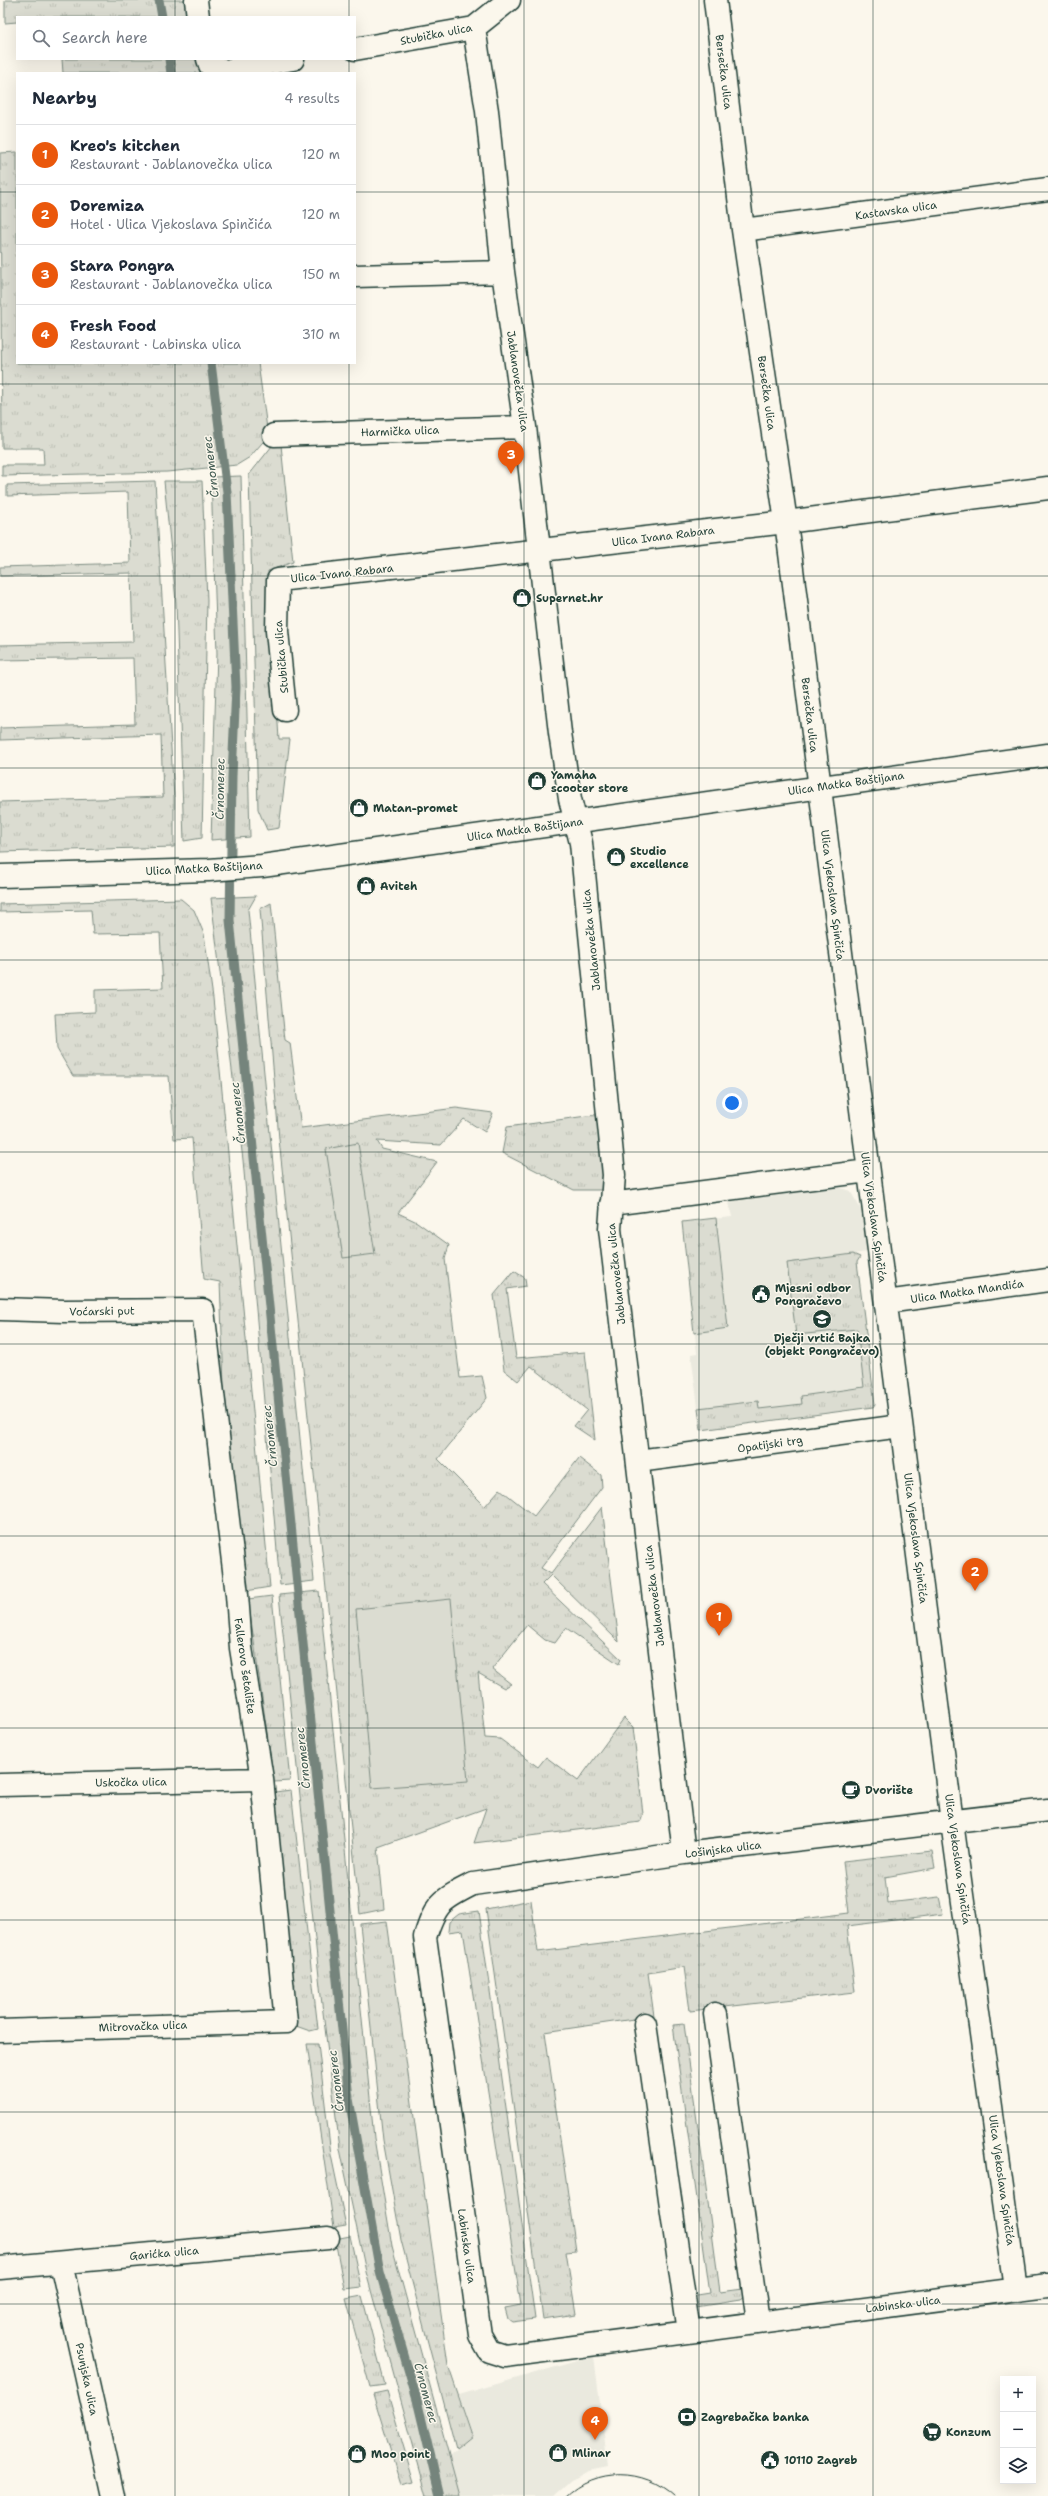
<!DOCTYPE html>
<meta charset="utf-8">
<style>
body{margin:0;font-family:"Shantell Sans",sans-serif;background:#f2f2f3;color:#1f2937}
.controls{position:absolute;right:12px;bottom:12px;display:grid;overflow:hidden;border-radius:0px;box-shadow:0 4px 16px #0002}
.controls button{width:36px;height:36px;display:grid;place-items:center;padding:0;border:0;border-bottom:1px solid #e0e1e3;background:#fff;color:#1f2937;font:20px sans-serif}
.you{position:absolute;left:732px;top:1103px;width:14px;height:14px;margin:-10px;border:3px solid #fff;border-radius:50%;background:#1a73e8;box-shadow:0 0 0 6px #1a73e833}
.badge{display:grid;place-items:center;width:26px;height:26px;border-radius:50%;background:#ea580c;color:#fff;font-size:13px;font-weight:700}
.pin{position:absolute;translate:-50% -33px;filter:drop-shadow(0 1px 2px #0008)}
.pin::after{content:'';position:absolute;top:21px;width:14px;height:12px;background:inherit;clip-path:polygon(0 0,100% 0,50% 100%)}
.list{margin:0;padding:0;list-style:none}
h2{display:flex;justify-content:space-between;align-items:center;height:52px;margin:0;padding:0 16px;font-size:17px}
h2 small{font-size:13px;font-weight:400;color:#747a83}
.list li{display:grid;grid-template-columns:26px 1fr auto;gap:12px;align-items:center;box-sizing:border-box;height:60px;padding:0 16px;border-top:1px solid #e0e1e3}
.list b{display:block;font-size:15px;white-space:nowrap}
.list p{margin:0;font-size:13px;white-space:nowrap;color:#747a83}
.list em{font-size:13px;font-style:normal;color:#747a83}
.icon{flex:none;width:22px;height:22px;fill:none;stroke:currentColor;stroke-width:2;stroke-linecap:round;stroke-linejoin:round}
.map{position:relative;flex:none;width:1048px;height:2496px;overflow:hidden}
.search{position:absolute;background:#fff;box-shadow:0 4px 16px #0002;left:16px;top:16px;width:340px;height:44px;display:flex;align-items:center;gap:10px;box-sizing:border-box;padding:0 14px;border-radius:0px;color:#747a83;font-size:15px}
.panel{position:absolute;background:#fff;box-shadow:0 4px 16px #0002;left:16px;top:72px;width:340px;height:292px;border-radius:0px}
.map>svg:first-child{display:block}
.built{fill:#eae9de}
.grass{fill:url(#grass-tufts);stroke:#7d8c82}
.pitch{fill:#dbdcd1;stroke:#7d8c82}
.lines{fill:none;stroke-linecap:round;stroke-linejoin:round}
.stream{stroke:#74847b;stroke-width:9}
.street-casing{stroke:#1f3d34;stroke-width:25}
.secondary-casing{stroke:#1f3d34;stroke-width:25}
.street{stroke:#fbf7ec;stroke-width:22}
.secondary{stroke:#fbf7ec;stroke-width:22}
.tram{stroke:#1f3d34;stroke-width:1}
.grid{fill:none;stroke:#1f3d34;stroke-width:1;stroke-opacity:0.55}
.labels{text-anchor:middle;stroke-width:3;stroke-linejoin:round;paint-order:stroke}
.street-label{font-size:11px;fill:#1f3d34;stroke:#fbf7ec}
.poi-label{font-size:11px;font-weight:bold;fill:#1f3d34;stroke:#fbf7ec;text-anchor:start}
.water-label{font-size:12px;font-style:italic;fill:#425b52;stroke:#fbf7ec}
</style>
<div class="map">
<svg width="1048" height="2496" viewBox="0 0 1048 2496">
<defs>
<pattern id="grass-tufts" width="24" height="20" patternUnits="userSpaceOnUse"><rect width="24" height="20" fill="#dbdcd1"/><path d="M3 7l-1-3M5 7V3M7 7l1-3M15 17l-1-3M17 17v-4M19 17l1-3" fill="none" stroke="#bcbeb4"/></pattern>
</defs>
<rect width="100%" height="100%" fill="#fbf7ec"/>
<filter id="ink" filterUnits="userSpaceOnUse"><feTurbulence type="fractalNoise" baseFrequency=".025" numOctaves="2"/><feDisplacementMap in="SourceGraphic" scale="8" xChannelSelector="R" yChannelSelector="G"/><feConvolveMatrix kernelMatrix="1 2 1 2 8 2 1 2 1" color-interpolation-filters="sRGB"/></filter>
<g filter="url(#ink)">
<path class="built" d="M 831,1188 L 841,1188 L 850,1191 L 861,1209 L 867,1252 L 854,1254 L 873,1407 L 701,1430 L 691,1354 L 697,1353 L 682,1222 L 732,1217 L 729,1202 Z
M 594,2356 L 608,2467 L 588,2471 L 572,2480 L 554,2496 L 460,2496 L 449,2456 L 472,2435 L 459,2395 Z"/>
<path class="grass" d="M 5,0 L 189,0 L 192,17 L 17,17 L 17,22 L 5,23 Z
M 62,59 L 200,59 L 205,73 L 63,73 Z
M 17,152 L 17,363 L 258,363 L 268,436 L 250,457 L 237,465 L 167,472 L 2,476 L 2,465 L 44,465 L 43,448 L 2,448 L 0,153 Z
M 281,445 L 293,562 L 268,571 L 279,739 L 290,739 L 279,828 L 267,830 L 258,809 L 249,475 L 272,446 Z
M 241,476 L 250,837 L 211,840 L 217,653 L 211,477 Z
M 155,481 L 174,798 L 174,847 L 0,852 L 0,802 L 163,797 L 161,735 L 0,740 L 0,728 L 135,724 L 133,658 L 0,660 L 0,645 L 133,642 L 131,573 L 0,576 L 0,567 L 130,563 L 128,492 L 7,496 L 7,485 Z
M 164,481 L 202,481 L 207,600 L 202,838 L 184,841 L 176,602 Z
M 256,896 L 248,910 L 314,1581 L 280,1585 L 243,1160 L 211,898 Z
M 181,899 L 194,910 L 204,934 L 213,998 L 270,1587 L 246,1591 L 224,1385 L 220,1282 L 204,1279 L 192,1138 L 174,1139 L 169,1076 L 73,1076 L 57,1049 L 55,1014 L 95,1012 L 95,990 L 163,988 L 160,933 L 93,934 L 91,910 L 0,912 L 0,904 Z
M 271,903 L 285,1040 L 290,1043 L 301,1128 L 456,1108 L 493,1113 L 485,1132 L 464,1119 L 441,1145 L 377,1141 L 382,1149 L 437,1162 L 398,1213 L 417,1222 L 449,1245 L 445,1259 L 460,1378 L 482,1376 L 487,1398 L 438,1459 L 485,1506 L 500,1489 L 534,1516 L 579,1458 L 601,1475 L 602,1487 L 541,1568 L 551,1574 L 602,1507 L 619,1642 L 551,1575 L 542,1584 L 621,1659 L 619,1664 L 566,1628 L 555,1643 L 545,1640 L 527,1625 L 492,1669 L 511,1684 L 504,1688 L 478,1673 L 485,1738 L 500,1739 L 538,1767 L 546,1757 L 578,1781 L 624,1718 L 633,1727 L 643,1814 L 640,1822 L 474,1843 L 486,1808 L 378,1847 L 384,1909 L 360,1914 L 279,1139 L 260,909 Z
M 601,1114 L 606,1190 L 574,1190 L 502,1153 L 507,1127 Z
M 716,1218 L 728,1328 L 694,1333 L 682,1222 Z
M 853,1254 L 860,1257 L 857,1262 L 875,1404 L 873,1407 L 701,1430 L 698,1408 L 758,1401 L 759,1409 L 802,1404 L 801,1396 L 864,1387 L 857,1329 L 796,1335 L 787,1263 Z
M 514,1271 L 525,1278 L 526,1286 L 507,1289 L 516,1358 L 585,1352 L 595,1440 L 574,1426 L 587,1410 L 531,1366 L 518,1381 L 504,1370 L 494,1295 Z
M 319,1591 L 374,2138 L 392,2246 L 460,2496 L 427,2496 L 366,2272 L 340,2149 L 321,1996 L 279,1595 Z
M 272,1596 L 290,1781 L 274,1782 L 248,1599 Z
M 291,1790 L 318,2029 L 310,2031 L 296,2026 L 275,1792 Z
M 932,1851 L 935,1868 L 885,1877 L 888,1903 L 939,1897 L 943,1914 L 847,1926 L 855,1992 L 690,2011 L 684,1967 L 648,1973 L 654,2016 L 545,2032 L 576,2251 L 566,2252 L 576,2314 L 543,2319 L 486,1909 L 531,1900 L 538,1952 L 849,1913 L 843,1861 Z
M 479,1911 L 535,2319 L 512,2322 L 508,2319 L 505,2308 L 521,2305 L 463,1930 L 448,1932 L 449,1922 L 459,1914 Z
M 387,1921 L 448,2365 L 472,2436 L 456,2449 L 401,2240 L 383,2140 L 360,1924 Z
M 684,2024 L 720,2292 L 743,2289 L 744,2297 L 740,2300 L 696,2307 L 691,2296 L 710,2293 L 673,2025 Z
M 307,2044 L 318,2044 L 331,2155 L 346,2226 L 334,2228 Z
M 350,2236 L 361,2287 L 344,2289 L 335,2239 Z
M 362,2296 L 385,2385 L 370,2387 L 346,2299 Z
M 387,2391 L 414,2482 L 401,2485 L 373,2394 Z"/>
<path class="pitch" d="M 358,1143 L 375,1254 L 343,1258 L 326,1149 Z
M 451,1599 L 468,1781 L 372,1788 L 356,1609 Z"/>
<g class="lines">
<path class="stream" d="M 159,0 L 162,17
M 169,59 L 171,73
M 211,363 L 227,492 L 236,687 L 232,776 L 230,920 L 349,2099 L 380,2272 L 417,2400 L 440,2496"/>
<defs>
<path id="street" d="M 196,0 L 198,17
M 715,0 L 743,230 L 786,522 L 952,1822 L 1016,2289
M 474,28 L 487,111 L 503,272 L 525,427 L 560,733 L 570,799 L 581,843 L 614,1175 L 610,1229 L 684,1853
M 355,49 L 474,28 L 509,0
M 208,59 L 210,65 L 225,71 L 293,59
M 743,230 L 1048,189
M 355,276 L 503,272
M 274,435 L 525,427
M 285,710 L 277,631 L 278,580 L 786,522 L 1048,488
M 611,1204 L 868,1171
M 886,1302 L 1048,1280
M 0,1309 L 64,1311 L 203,1310 L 237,1595 L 241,1648 L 262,1779 L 286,2022 L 0,2031
M 638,1461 L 901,1426
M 0,1785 L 262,1779
M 1048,1810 L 684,1853 L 473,1884 C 441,1900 436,1903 425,1937 L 480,2335 L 489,2351 L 505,2356 L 1048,2285
M 715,2014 L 758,2322
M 645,2024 L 689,2332
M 61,2263 L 113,2496
M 0,2268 L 328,2238"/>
<path id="secondary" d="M 0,876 L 209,870 L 262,866 L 1048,755"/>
</defs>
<use href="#street" class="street-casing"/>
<use href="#secondary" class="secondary-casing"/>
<use href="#street" class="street"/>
<use href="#secondary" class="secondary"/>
<path class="tram" d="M 567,2496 C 596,2467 644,2468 674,2496"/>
</g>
</g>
<path class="grid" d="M 175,0 L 175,17M 349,0 L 349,17M 524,0 L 524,2496M 699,0 L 699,2496M 873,0 L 873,2496M 175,59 L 175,73M 349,59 L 349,73M 0,192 L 17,192M 355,192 L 1048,192M 175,363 L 175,2496M 349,363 L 349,2496M 0,384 L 1048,384M 0,576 L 1048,576M 0,768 L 1048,768M 0,960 L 1048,960M 0,1152 L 1048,1152M 0,1344 L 1048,1344M 0,1536 L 1048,1536M 0,1728 L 1048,1728M 0,1920 L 1048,1920M 0,2112 L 1048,2112M 0,2304 L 1048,2304"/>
<defs>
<symbol id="shop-disc" viewBox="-11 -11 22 22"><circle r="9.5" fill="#1f3d34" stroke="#fbf7ec"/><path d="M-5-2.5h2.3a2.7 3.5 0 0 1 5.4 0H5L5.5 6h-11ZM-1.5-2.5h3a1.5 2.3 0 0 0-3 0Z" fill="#fff"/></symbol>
<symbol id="civic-disc" viewBox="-11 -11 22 22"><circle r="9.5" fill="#1f3d34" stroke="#fbf7ec"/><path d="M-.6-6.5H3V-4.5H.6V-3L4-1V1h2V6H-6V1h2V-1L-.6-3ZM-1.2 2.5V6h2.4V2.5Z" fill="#fff"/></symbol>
<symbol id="school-disc" viewBox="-11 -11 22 22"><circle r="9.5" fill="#1f3d34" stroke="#fbf7ec"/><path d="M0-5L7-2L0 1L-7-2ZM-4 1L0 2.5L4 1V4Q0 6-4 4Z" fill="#fff"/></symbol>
<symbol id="cafe-disc" viewBox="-11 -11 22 22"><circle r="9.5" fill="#1f3d34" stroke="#fbf7ec"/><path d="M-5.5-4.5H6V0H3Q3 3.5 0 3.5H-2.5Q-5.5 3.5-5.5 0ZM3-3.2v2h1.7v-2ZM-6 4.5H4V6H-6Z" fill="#fff"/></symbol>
<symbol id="bank-disc" viewBox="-11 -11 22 22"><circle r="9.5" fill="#1f3d34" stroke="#fbf7ec"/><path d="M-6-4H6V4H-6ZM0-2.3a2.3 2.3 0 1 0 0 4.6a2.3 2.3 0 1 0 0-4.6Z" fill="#fff"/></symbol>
<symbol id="supermarket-disc" viewBox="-11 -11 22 22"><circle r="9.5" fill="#1f3d34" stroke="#fbf7ec"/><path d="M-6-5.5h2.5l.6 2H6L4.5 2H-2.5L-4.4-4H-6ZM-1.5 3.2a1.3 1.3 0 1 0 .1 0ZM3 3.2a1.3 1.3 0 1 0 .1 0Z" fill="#fff"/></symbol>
</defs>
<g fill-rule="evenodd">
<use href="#shop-disc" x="511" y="587" width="22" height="22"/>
<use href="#shop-disc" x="526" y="770" width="22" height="22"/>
<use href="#shop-disc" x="348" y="797" width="22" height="22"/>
<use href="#shop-disc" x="605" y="846" width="22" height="22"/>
<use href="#shop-disc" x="355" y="875" width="22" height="22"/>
<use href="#civic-disc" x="750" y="1283" width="22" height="22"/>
<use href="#school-disc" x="811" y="1308" width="22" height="22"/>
<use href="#cafe-disc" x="840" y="1779" width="22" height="22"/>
<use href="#bank-disc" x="676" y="2406" width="22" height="22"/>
<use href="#supermarket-disc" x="921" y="2421" width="22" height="22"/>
<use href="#shop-disc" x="547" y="2442" width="22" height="22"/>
<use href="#shop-disc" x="346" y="2443" width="22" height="22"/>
<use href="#civic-disc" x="759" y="2449" width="22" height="22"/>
</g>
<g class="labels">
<g class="street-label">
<text transform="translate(436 34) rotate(-11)" y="4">Stubička ulica</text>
<text transform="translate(724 72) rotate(83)" y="4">Bersečka ulica</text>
<text transform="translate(896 210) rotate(-8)" y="4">Kastavska ulica</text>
<text transform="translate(518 381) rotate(82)" y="4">Jablanovečka ulica</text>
<text transform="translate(767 393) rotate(82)" y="4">Bersečka ulica</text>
<text transform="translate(400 431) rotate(-2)" y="4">Harmička ulica</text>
<text transform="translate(663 536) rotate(-7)" y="4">Ulica Ivana Rabara</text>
<text transform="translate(342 573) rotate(-6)" y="4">Ulica Ivana Rabara</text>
<text transform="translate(281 657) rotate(-95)" y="4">Stubička ulica</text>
<text transform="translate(810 715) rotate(83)" y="4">Bersečka ulica</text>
<text transform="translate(846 783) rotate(-8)" y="4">Ulica Matka Baštijana</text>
<text transform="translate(525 829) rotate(-8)" y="4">Ulica Matka Baštijana</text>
<text transform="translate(204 868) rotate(-3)" y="4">Ulica Matka Baštijana</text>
<text transform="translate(833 895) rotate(83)" y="4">Ulica Vjekoslava Spinčića</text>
<text transform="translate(591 940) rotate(-96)" y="4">Jablanovečka ulica</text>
<text transform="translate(874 1217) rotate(82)" y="4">Ulica Vjekoslava Spinčića</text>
<text transform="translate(616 1274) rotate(-96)" y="4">Jablanovečka ulica</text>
<text transform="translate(967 1291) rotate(-8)" y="4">Ulica Matka Mandića</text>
<text transform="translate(102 1311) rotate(-1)" y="4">Voćarski put</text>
<text transform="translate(770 1444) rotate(-8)" y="4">Opatijski trg</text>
<text transform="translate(916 1538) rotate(83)" y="4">Ulica Vjekoslava Spinčića</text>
<text transform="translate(654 1596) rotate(-97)" y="4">Jablanovečka ulica</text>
<text transform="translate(245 1666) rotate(82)" y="4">Fallerovo šetalište</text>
<text transform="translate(131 1782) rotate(-1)" y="4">Uskočka ulica</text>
<text transform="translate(723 1849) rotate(-7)" y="4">Lošinjska ulica</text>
<text transform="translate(958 1859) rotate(82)" y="4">Ulica Vjekoslava Spinčića</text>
<text transform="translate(143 2026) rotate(-2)" y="4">Mitrovačka ulica</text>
<text transform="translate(1002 2180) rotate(82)" y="4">Ulica Vjekoslava Spinčića</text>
<text transform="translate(467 2246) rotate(82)" y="4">Labinska ulica</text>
<text transform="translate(164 2253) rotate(-5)" y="4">Garićka ulica</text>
<text transform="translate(903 2304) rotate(-7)" y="4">Labinska ulica</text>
<text transform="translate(87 2379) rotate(78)" y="4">Psunjska ulica</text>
</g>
<g class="poi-label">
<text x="536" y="602">Supernet.hr</text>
<text x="551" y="779">Yamaha<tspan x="551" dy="13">scooter store</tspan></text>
<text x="373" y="812">Matan-promet</text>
<text x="630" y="855">Studio<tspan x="630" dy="13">excellence</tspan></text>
<text x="380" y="890">Aviteh</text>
<text x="775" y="1292">Mjesni odbor<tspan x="775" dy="13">Pongračevo</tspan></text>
<text x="822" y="1342" text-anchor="middle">Dječji vrtić Bajka<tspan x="822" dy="13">(objekt Pongračevo)</tspan></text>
<text x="865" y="1794">Dvorište</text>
<text x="701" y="2421">Zagrebačka banka</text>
<text x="946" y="2436">Konzum</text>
<text x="572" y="2457">Mlinar</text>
<text x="371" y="2458">Moo point</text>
<text x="784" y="2464">10110 Zagreb</text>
</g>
<g class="water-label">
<text transform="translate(211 467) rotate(-97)" y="4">Črnomerec</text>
<text transform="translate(220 789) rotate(-89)" y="4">Črnomerec</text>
<text transform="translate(238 1113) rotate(-96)" y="4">Črnomerec</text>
<text transform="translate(270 1436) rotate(-96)" y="4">Črnomerec</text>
<text transform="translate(303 1758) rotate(-96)" y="4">Črnomerec</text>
<text transform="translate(336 2081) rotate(-97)" y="4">Črnomerec</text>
<text transform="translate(426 2393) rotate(75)" y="4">Črnomerec</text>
</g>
</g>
</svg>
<div class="controls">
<button>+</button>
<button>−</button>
<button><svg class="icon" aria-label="layers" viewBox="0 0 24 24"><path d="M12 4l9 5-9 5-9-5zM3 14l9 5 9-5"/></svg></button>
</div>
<div class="you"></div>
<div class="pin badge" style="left:719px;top:1636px">1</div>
<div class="pin badge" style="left:975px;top:1591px">2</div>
<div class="pin badge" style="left:511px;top:474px">3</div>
<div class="pin badge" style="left:595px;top:2440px">4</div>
<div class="search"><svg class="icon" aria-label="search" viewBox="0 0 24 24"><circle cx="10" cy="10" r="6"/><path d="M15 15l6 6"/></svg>Search here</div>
<section class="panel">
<h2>Nearby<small>4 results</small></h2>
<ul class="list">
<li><span class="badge">1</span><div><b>Kreo's kitchen</b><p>Restaurant · Jablanovečka ulica</p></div><em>120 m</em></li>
<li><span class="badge">2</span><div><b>Doremiza</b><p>Hotel · Ulica Vjekoslava Spinčića</p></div><em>120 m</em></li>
<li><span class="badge">3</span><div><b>Stara Pongra</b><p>Restaurant · Jablanovečka ulica</p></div><em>150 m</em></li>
<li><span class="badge">4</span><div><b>Fresh Food</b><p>Restaurant · Labinska ulica</p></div><em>310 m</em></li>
</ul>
</section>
</div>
